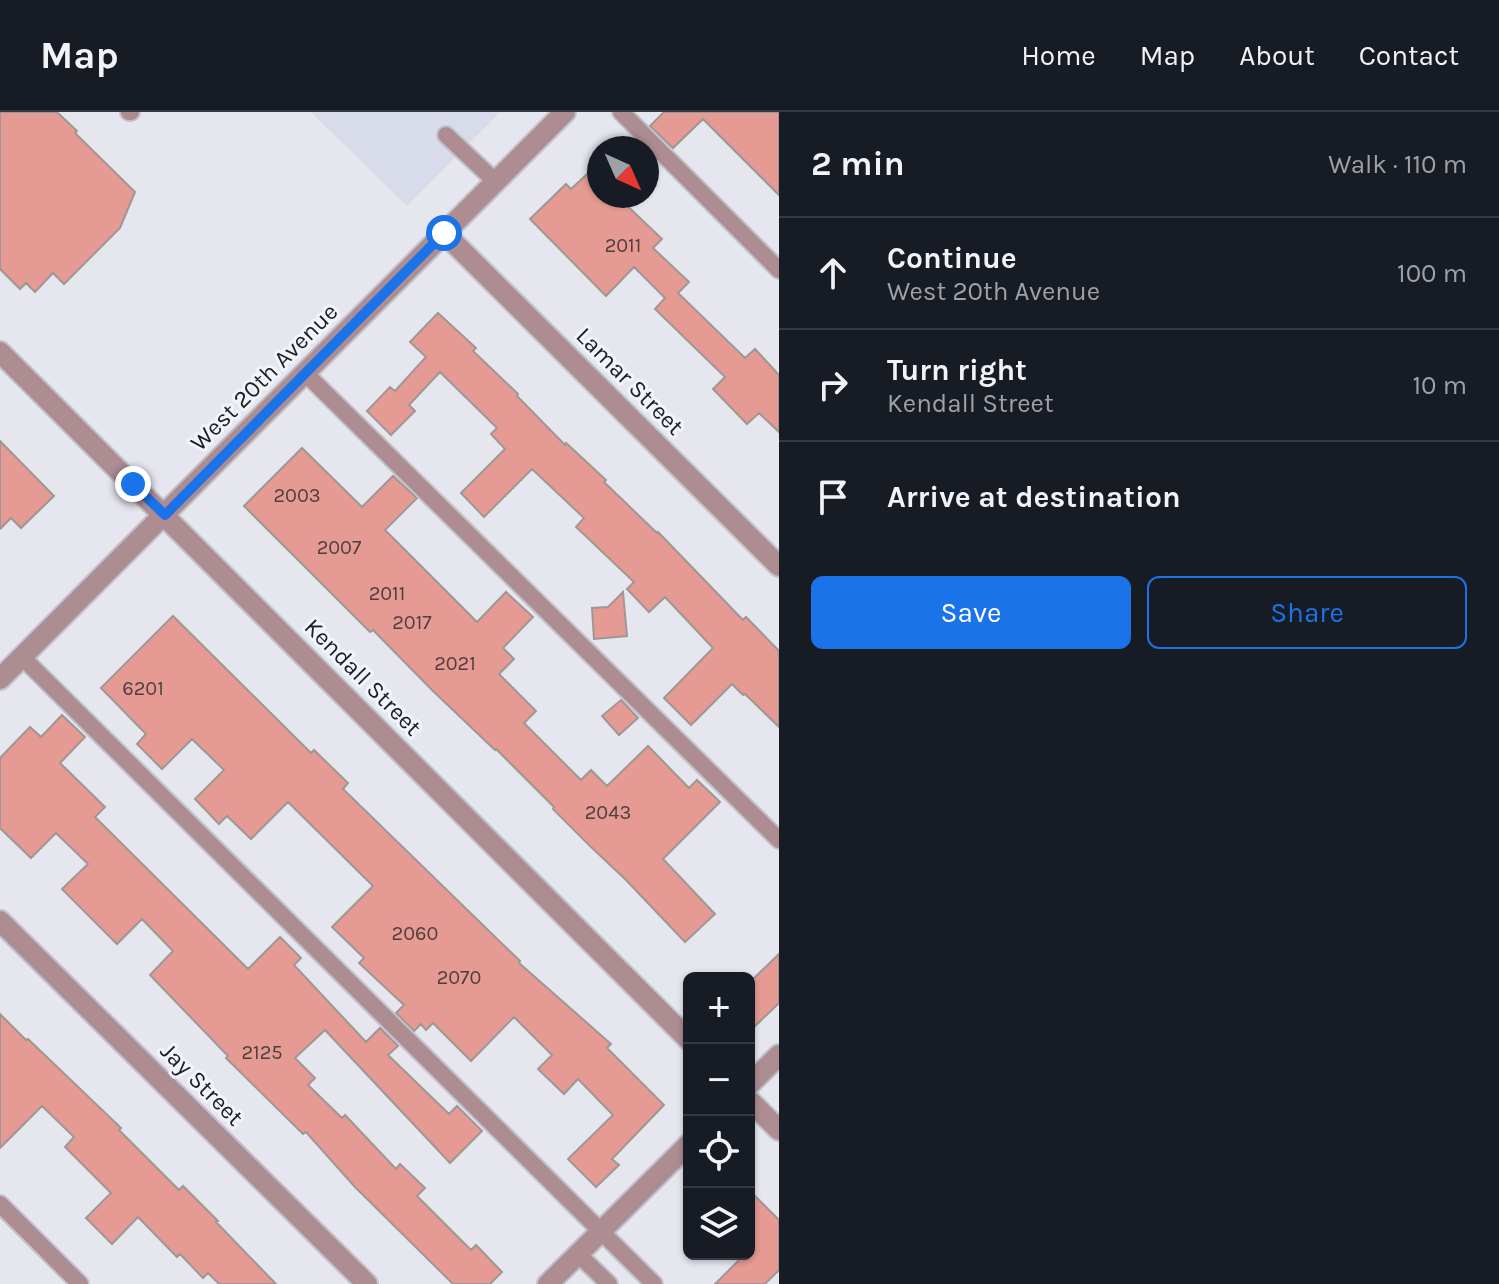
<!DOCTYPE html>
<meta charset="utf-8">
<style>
body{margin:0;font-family:Karla,sans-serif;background:#242831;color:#f1f3f6}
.controls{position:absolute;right:24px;bottom:24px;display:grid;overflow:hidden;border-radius:12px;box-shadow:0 2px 6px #0004}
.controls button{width:72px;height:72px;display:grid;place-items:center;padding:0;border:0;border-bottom:2px solid #363941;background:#171b24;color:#f1f3f6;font:40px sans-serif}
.compass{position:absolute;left:587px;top:24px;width:72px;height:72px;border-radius:50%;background:#171b24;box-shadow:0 2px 6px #0004;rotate:135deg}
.stop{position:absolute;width:24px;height:24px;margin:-18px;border:6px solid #1a73e8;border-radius:50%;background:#fff}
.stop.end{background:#1a73e8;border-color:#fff;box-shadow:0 2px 8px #0008}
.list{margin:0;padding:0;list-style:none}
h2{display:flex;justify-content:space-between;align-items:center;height:104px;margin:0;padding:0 32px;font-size:34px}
h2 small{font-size:26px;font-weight:400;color:#9ea1a6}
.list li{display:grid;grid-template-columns:52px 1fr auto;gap:24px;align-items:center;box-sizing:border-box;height:112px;padding:0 32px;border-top:2px solid #363941}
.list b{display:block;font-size:30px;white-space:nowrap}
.list p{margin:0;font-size:26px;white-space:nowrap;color:#9ea1a6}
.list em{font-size:26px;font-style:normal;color:#9ea1a6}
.actions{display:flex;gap:16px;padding:24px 32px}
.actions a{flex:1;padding:18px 0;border:2px solid #1a73e8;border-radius:12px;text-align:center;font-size:28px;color:#1a73e8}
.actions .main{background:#1a73e8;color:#fff}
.icon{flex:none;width:44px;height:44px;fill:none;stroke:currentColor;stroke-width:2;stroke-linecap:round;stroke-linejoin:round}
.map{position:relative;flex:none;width:779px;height:1172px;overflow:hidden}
header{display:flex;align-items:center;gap:48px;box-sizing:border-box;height:112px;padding:0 40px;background:#171b24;border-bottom:2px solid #363941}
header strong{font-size:38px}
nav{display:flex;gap:44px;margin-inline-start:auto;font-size:28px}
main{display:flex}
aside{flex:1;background:#171b24}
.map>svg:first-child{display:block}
.built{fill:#d8dbea}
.building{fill:#e59b93;stroke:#9f9695;stroke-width:2}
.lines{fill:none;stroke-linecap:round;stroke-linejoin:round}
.service-casing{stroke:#c1c2c9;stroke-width:20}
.minor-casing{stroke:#c1c2c9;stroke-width:24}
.tertiary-casing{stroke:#c1c2c9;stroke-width:24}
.service{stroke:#ad8c92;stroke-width:16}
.minor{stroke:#ad8c92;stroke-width:20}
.tertiary{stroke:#ad8c92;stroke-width:20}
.route{stroke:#1a73e8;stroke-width:10}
.labels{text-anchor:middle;stroke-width:6;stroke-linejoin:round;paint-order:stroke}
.number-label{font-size:20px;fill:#503e3e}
.street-label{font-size:24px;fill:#1e1f21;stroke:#f2f4fc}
</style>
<header>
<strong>Map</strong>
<nav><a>Home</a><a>Map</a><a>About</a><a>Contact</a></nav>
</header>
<main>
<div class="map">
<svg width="779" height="1172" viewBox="0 0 779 1172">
<rect width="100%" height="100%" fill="#e5e6ee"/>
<path class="built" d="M 311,0 L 500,0 L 407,94 Z"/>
<path class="building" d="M 0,0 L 57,0 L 77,19 L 75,21 L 135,80 L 120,116 L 64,172 L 53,161 L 35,180 L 26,171 L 20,177 L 0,157 Z
M 664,0 L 779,0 L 779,83 L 703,7 L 673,36 L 650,14 Z
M 599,51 L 599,84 L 617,84 L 662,127 L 653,136 L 689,170 L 678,181 L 745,246 L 755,237 L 779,263 L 779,320 L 759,301 L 747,312 L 713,277 L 725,265 L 655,197 L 665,186 L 634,155 L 606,184 L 530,107 L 566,72 L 571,77 Z
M 438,201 L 476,236 L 473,239 L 518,282 L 517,284 L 565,333 L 566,331 L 606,368 L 604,370 L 657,421 L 658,420 L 743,508 L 746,505 L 779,539 L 779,615 L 745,582 L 743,583 L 732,572 L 691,613 L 664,586 L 713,536 L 665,485 L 649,500 L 627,477 L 634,470 L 576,415 L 584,406 L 532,357 L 484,405 L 461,381 L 505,337 L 491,322 L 497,316 L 440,260 L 409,293 L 415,299 L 391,323 L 367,299 L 390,275 L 395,279 L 426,245 L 410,230 Z
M 0,329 L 54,384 L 21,416 L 11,406 L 0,417 Z
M 302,336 L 362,395 L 393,364 L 417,386 L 385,418 L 477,510 L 506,480 L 533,505 L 503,536 L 514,547 L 499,562 L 536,599 L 524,611 L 581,668 L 591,658 L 607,674 L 648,634 L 689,676 L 697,668 L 720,690 L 663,747 L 715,802 L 685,830 L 626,768 L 590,734 L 553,697 L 554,695 L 496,637 L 495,638 L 433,579 L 373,518 L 370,520 L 244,394 Z
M 623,480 L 627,524 L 594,527 L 592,496 L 608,495 Z
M 173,504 L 311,641 L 314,638 L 348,671 L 343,677 L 520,849 L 519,851 L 611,932 L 607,936 L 664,993 L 612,1047 L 619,1053 L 596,1075 L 568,1047 L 613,1003 L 578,967 L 564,982 L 538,957 L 552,943 L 514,905 L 471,949 L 433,911 L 426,918 L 421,912 L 414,919 L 396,901 L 404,893 L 359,851 L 364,846 L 332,815 L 373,774 L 288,690 L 251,727 L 227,704 L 219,712 L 195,687 L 224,658 L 192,627 L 162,657 L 137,632 L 146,622 L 101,576 Z
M 621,588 L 638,606 L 619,623 L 602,604 Z
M 62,603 L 85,625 L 60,651 L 105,695 L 95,705 L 248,857 L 280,825 L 301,846 L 294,853 L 366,930 L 380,916 L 398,934 L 388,943 L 449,1002 L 457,994 L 482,1019 L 450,1051 L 325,918 L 295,946 L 315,966 L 308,973 L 342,1006 L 345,1003 L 396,1057 L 400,1052 L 425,1076 L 417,1084 L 471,1138 L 476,1133 L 502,1160 L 490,1172 L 453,1172 L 355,1075 L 306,1020 L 303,1022 L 226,946 L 228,944 L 150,863 L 173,839 L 142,807 L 117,832 L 62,777 L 88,752 L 56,721 L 31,746 L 0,716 L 0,646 L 30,615 L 41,625 Z
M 779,842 L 779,891 L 749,920 L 749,871 Z
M 0,902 L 26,928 L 28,927 L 121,1016 L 119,1018 L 179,1078 L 183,1074 L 218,1109 L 216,1110 L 276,1172 L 219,1172 L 208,1161 L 203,1166 L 180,1142 L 177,1145 L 138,1105 L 112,1132 L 86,1106 L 111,1081 L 65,1035 L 74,1025 L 42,994 L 0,1036 Z
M 749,1078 L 779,1108 L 779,1158 L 765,1172 L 715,1172 L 745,1142 L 749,1142 Z"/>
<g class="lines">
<defs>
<path id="service" d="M 129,0 L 131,0
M 621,0 L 779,158
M 446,23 L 496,70
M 305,261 L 779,728
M 22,545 L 654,1172
M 0,1092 L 80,1172
M 578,1142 L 609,1172"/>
<path id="minor" d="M 444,121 L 779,454
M 0,240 L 689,928
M 0,809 L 367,1172
M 749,973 L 779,943
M 749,988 L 779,1018
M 548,1172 L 689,1032"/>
<path id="tertiary" d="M 0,567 L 565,0"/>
</defs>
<use href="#service" class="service-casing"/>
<use href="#minor" class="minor-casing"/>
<use href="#tertiary" class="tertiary-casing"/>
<use href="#service" class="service"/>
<use href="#minor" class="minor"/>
<use href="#tertiary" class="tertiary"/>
</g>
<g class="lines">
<path class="route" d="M 133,372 L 165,403 L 444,121"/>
</g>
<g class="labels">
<g class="number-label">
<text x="623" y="140">2011</text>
<text x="297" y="390">2003</text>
<text x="339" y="442">2007</text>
<text x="387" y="488">2011</text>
<text x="412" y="517">2017</text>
<text x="455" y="558">2021</text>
<text x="143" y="583">6201</text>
<text x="608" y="707">2043</text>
<text x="415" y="828">2060</text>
<text x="459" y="872">2070</text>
<text x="262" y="947">2125</text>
</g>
<g class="street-label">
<text transform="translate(264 265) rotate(-45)" y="8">West 20th Avenue</text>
<text transform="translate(630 269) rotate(45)" y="8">Lamar Street</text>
<text transform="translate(363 565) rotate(45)" y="8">Kendall Street</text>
<text transform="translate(202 972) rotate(45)" y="8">Jay Street</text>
</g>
</g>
</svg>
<div class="controls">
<button>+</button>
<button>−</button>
<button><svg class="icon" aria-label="locate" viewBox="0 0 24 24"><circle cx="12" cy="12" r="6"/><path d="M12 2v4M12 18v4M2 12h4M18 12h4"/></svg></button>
<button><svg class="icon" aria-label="layers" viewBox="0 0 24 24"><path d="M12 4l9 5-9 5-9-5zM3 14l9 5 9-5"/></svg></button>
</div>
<svg class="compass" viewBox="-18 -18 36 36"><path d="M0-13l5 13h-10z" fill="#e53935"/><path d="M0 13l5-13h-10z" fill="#9ea1a6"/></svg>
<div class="stop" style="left:444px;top:121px"></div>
<div class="stop end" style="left:133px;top:372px"></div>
</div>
<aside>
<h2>2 min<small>Walk · 110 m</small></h2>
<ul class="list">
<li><svg class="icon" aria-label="ahead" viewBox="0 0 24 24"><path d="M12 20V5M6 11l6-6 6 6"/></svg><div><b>Continue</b><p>West 20th Avenue</p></div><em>100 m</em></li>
<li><svg class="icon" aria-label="right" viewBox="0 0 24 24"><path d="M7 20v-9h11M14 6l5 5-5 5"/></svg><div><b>Turn right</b><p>Kendall Street</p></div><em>10 m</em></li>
<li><svg class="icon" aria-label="arrive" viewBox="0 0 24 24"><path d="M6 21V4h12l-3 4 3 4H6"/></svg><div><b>Arrive at destination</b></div></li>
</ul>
<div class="actions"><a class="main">Save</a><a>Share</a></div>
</aside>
</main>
